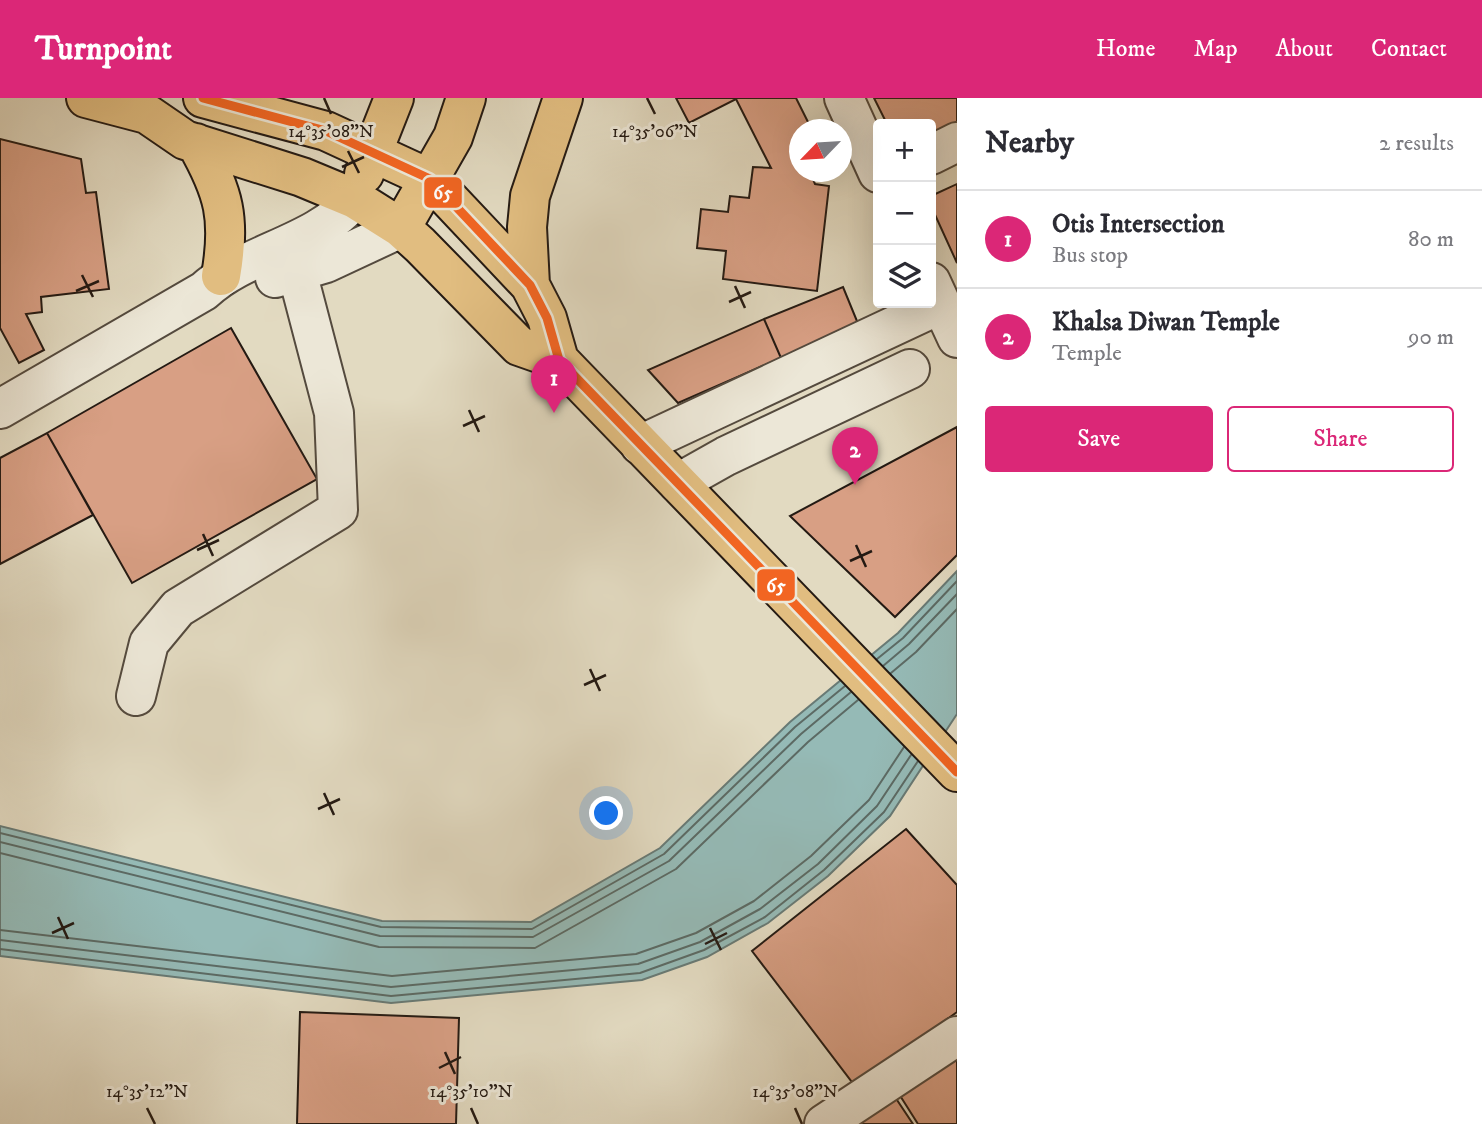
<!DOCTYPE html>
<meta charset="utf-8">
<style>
body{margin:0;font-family:"IM FELL DW Pica",serif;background:#f7f7f7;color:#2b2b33}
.controls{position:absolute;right:21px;top:21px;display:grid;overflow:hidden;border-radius:7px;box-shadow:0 7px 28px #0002}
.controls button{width:63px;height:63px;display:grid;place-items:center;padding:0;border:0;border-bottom:2px solid #e1e1e2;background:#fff;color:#2b2b33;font:35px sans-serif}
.compass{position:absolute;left:789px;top:21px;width:63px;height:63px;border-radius:50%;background:#fff;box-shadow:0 7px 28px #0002;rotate:245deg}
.you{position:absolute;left:607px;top:716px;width:24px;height:24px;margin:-18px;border:5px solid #fff;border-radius:50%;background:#1a73e8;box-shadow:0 0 0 10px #1a73e833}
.badge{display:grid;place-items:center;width:46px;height:46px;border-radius:50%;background:#db2777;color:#fff;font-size:23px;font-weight:700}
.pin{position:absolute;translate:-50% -58px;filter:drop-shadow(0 2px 4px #0008)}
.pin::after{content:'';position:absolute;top:37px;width:24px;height:21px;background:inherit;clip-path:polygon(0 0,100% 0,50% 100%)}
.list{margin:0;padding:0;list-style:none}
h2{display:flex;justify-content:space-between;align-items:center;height:91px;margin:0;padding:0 28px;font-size:30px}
h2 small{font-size:23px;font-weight:400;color:#7c7c81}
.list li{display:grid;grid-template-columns:46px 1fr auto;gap:21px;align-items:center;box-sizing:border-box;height:98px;padding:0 28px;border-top:2px solid #e1e1e2}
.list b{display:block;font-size:26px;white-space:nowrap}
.list p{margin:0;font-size:23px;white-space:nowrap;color:#7c7c81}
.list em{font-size:23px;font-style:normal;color:#7c7c81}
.actions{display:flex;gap:14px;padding:21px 28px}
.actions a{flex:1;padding:16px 0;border:2px solid #db2777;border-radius:7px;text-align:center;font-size:24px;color:#db2777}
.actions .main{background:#db2777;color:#fff}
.icon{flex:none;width:38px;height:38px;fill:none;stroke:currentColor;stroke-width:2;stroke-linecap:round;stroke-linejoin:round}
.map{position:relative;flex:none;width:957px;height:1026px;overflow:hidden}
header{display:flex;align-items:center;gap:42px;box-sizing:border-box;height:98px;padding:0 35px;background:#db2777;color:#fff}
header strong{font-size:33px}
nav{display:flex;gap:38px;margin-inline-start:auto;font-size:24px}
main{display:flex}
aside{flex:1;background:#fff}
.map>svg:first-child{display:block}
.water{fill:#95bab6;stroke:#687a75;stroke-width:2}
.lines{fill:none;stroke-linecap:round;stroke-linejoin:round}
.shore{stroke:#5c6a64;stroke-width:2}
.building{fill:#d89f84;stroke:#241a13;stroke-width:2}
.minor-casing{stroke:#544a3e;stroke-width:42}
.major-casing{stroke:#241a13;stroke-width:42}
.minor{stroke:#ece7d7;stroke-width:38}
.major{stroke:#e1bd80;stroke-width:38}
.bus-1-casing{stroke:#ece7d7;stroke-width:14}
.bus-1{stroke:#f26522;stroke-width:9}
.ticks{fill:none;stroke:#241a13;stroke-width:2.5}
.ticks-label{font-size:18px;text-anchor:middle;fill:#241a13;stroke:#ece7d7;stroke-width:6;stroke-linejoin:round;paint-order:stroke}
.line-badge{stroke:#ece7d7;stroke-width:2.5}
.badge-label{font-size:19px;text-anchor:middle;font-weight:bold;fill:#fff}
</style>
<header>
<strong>Turnpoint</strong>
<nav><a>Home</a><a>Map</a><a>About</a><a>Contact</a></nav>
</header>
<main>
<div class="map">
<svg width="957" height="1026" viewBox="0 0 957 1026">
<rect width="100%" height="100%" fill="#e2dac1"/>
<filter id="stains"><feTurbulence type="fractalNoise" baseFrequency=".00286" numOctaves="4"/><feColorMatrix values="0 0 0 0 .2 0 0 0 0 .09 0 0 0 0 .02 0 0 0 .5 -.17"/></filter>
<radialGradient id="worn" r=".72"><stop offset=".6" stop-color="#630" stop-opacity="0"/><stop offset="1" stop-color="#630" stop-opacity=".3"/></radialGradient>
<path class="water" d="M 957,473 L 957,616 L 890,718 L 828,778 L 768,825 L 707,859 L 642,882 L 391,905 L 0,858 L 0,728 L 382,823 L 531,824 L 660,750 L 790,624 L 898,535 Z"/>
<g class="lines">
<path class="shore" d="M 877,561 L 903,540 L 957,483
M 883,568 L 909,546 L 957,496
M 891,575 L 916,554 L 957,511
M 0,735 L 381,829 L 532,831 L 664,756 L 795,629 L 845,588
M 0,744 L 380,838 L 533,839 L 669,763 L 801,636 L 851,594
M 0,755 L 379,849 L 535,850 L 676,771 L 808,644 L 858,602
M 0,832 L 392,878 L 636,856 L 696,835 L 754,803 L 811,758 L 869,702 L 904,649
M 0,842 L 391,889 L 638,866 L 700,844 L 760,811 L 818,766 L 877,708 L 911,657
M 0,851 L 391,898 L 640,875 L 704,852 L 765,819 L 824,772 L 884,714 L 918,663"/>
</g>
<path class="building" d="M 676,0 L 796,0 L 812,32 L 800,32 L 800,74 L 810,74 L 815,86 L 829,88 L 817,193 L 723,181 L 726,153 L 697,150 L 701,111 L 728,114 L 730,98 L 749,100 L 753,69 L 771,70 L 736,1 L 689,25 Z
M 874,0 L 957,0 L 957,30 L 931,44 L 931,26 L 887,26 Z
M 0,41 L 81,61 L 86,95 L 96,94 L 109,191 L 41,199 L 42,214 L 26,216 L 44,252 L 19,265 L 0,230 Z
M 957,86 L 957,165 L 931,108 L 931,98 Z
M 843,189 L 859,228 L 781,260 L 764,221 Z
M 764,221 L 781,260 L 678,305 L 648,272 Z
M 231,230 L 317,381 L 132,485 L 47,335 Z
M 957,329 L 957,457 L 895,519 L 790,418 Z
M 47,335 L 93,417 L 0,466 L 0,360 Z
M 906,731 L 957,787 L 957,914 L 855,988 L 752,853 Z
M 300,914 L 459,920 L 456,1026 L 297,1026 Z
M 957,951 L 957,1026 L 918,1026 L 899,996 Z
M 893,996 L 913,1026 L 849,1026 Z"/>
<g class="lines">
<defs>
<path id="minor" d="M 844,0 L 878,75
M 931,57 L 957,44
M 275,180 L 326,165 L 401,130
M 931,184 L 957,240
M 0,311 L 204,193 C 248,153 314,148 355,101
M 640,347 L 941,206
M 678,385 L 726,358 L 910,271
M 136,598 L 149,545 L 178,510 L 338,412 L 334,315 L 290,147
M 824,1026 L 957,938"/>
<path id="major" d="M 86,0 L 147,16 L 185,42 L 302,79 L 355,101 L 401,130 L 420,147 L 519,248 L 559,262
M 203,0 L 326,33 L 430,81 L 530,187 L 547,220 L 559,262 L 957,674
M 196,45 C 224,94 231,121 221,178
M 364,76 L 394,0
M 401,130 L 453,39 L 466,0
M 530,187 L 527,129 L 530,98 L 563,0"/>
</defs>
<use href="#minor" class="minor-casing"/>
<use href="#major" class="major-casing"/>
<use href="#minor" class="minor"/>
<use href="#major" class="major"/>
<defs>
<path id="bus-1" d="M 203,0 L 326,33 L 430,81 L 530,187 L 547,220 L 559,262 L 957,674"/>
</defs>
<use href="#bus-1" class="bus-1-casing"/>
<use href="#bus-1" class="bus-1"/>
</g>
<path class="ticks" d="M 324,0 L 331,16M 647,0 L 655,16M 348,53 L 359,75M 342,69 L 364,59M 82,177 L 93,199M 735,188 L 745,210M 76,193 L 99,183M 729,204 L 751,194M 469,312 L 479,334M 463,328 L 485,318M 203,436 L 213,458M 856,447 L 866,469M 197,452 L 219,442M 850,463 L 872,453M 590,571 L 600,593M 584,587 L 606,577M 324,695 L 334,717M 318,711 L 340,701M 58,819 L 68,841M 710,830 L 721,852M 52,835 L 74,825M 705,846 L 727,835M 445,954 L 455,976M 439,970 L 461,959M 147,1010 L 155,1026M 471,1010 L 478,1026M 795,1010 L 802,1026"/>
<g class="ticks-label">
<text x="331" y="39">14°35'08"N</text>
<text x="655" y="39">14°35'06"N</text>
<text x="147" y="999">14°35'12"N</text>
<text x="471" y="999">14°35'10"N</text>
<text x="795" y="999">14°35'08"N</text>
</g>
<g class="line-badge">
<rect x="423" y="78" width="40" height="33" rx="7" fill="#f26522"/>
<rect x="756" y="470" width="40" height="34" rx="7" fill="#f26522"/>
</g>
<g class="badge-label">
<text x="443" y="101">65</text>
<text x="776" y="494">65</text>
</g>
<rect width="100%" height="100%" filter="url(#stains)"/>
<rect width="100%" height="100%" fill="url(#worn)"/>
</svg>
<div class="controls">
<button>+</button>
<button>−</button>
<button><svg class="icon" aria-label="layers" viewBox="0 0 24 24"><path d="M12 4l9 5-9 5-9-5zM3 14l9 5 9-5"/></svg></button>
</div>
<svg class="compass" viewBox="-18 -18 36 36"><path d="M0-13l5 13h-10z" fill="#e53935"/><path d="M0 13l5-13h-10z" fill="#7c7c81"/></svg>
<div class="you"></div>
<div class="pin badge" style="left:554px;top:315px">1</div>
<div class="pin badge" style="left:855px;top:387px">2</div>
</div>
<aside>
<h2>Nearby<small>2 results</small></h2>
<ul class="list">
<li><span class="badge">1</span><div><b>Otis Intersection</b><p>Bus stop</p></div><em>80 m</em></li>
<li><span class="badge">2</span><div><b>Khalsa Diwan Temple</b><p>Temple</p></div><em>90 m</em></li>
</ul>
<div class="actions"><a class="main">Save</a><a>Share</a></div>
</aside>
</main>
